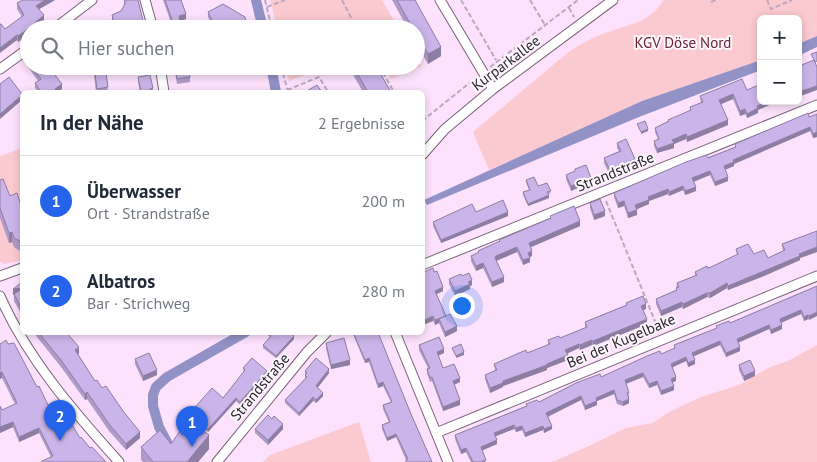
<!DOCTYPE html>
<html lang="de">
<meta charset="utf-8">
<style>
body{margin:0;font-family:"PT Sans",sans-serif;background:#f6f6f7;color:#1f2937}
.controls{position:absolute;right:15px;top:15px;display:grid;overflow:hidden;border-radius:8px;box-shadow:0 2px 8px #0003}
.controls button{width:45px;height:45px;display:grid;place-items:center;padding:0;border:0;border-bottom:1px solid #e0e1e3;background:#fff;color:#1f2937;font:25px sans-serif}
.you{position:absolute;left:461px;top:305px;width:18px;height:18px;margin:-12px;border:4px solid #fff;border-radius:50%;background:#1a73e8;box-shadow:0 0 0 8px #1a73e833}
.badge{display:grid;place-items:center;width:32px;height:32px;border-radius:50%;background:#2563eb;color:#fff;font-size:16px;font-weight:700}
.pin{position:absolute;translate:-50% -41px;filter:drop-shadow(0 1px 2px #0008)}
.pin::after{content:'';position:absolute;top:26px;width:18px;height:15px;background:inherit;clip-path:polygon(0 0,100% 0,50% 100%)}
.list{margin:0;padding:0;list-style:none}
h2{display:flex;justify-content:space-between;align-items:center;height:65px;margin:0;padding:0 20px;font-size:21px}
h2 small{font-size:16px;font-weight:400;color:#747a83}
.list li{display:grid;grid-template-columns:32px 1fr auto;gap:15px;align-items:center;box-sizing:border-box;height:90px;padding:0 20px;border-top:1px solid #e0e1e3}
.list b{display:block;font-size:19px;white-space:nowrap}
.list p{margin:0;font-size:16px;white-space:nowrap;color:#747a83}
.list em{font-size:16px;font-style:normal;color:#747a83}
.icon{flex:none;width:28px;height:28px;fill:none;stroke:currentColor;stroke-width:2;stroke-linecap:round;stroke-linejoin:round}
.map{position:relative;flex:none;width:817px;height:462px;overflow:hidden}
.search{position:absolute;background:#fff;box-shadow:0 2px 8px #0003;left:20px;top:20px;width:405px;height:55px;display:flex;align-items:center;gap:12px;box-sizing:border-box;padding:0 18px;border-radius:28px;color:#747a83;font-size:19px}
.panel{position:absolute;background:#fff;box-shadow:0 2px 8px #0003;left:20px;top:90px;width:405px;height:245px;border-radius:8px}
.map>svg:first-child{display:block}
.green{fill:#fbc9d0}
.water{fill:#9292c7}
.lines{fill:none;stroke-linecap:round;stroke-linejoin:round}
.canal{stroke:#9292c7;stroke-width:10}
.minor-casing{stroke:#796179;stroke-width:11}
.path{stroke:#bea8be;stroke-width:2;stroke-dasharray:5 2.5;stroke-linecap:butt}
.minor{stroke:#fff;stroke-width:9}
.wall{fill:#af9bc8}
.shaded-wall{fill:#8e7ea3}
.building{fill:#cbb4e9;stroke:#8e7ea3}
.labels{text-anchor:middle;stroke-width:4;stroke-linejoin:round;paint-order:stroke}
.park-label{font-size:15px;fill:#6d2236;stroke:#fcf7fc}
.street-label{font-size:15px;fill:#2d232d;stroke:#fcf7fc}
</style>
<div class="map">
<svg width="817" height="462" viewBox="0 0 817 462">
<rect width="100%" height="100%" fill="#fde1fd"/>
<path class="green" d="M 270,0 L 382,0 L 399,29 L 277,29 Z
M 664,0 L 817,0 L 817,36 L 798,44 L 798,19 L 761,19 L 761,60 L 642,101 L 489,170 L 473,132 L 566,54 C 580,44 595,36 611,31 C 636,22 648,23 664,0 Z
M 416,58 L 421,66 L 391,79 L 384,66 L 416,66 Z
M 286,66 L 328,66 L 289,81 Z
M 22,148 L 22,260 L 4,264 L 0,261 L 0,156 Z
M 817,345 L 817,462 L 552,462 L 589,446 L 626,428 L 653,423 L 669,412 L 701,397 L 739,385 L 770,367 L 788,361 Z
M 359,422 L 371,462 L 263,462 L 270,455 Z"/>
<path class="water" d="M 817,36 L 817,47 L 798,56 L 798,44 Z
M 761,60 L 761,70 L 639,117 L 427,205 L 424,200 L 642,101 Z"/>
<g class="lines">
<path class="canal" d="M 256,0 L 263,29
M 271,66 L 276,92
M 167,442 L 159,427 L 153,406 L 153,395 L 156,387 L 167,377 L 246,332"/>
<defs>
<path id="minor" d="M 145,0 L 153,29
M 440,0 L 493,89
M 54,29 L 92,0
M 160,66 L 164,92
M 0,69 L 29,48
M 422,155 L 445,129 L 493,89 L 613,0
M 422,265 L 817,105
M 0,276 L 22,268
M 0,296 C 27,358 74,412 119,462
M 395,332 L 448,462
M 436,433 L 817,276
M 217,462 L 307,352 L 327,332"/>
</defs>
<use href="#minor" class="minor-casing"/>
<path class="path" d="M 265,0 L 272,29
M 342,0 L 357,29
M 461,0 L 496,60
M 530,0 L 545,25
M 767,0 L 771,9 L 792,0
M 711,2 L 716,0
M 267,7 L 285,0
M 569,8 L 574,17
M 281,66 L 288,92
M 379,66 L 394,92
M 490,67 L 578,0
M 287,90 L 319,77 L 328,92
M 422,121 L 477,77
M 606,201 L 659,331"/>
<use href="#minor" class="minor"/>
</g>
<path class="wall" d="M 55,0 L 39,9 L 44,21 L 35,29 L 29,29 L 29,34 L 18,42 L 5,29 L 22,17 L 17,9 L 17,3 Z
M 124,0 L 138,0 L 145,29 L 114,29 L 112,21 L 112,15 L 121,11 L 124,5 Z
M 163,0 L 181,0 L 186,19 L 180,21 L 181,29 L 173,28 Z
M 392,0 L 415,0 L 441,56 L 428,64 L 416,43 L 416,29 L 408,29 Z
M 208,12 L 248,29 L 226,29 L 224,28 L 222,29 L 214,29 L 208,17 Z
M 29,53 L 29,66 L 48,66 L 62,89 L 57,92 L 38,92 L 35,88 L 35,83 L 38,81 L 24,61 L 24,56 Z
M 93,66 L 105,66 L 108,92 L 96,92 Z
M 174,66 L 188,66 L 190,77 L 190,82 L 177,84 Z
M 348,66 L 376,66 L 391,92 L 363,92 Z
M 138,77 L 153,88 L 153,92 L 140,92 L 138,82 Z
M 747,90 L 758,110 L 758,113 L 747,118 L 745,114 L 740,116 L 733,99 L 721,104 L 728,125 L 687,142 L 686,139 L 674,144 L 674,148 L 657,153 L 654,146 L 654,141 L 658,139 L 655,132 L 655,128 L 668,121 L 668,120 L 690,111 L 690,107 L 701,103 L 700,96 Z
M 817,114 L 817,137 L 813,138 L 810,131 L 734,164 L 734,166 L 725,170 L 728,181 L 715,186 L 710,175 L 694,182 L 696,191 L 685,195 L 683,190 L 669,196 L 668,194 L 649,201 L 649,204 L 636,209 L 637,215 L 628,218 L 624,206 L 618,208 L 614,197 L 614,193 L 735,147 L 735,144 Z
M 617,143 L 635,164 L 610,175 L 604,163 L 604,158 L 619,151 L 617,148 Z
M 575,169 L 591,182 L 571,191 L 566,179 L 566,175 L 575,171 Z
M 0,180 L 10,196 L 22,208 L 22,250 L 20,251 L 14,247 L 12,242 L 9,243 L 0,218 Z
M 526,180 L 551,193 L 548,194 L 549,198 L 528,206 L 523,195 L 523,192 L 529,190 L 526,182 Z
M 590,203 L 605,216 L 594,220 L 590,208 Z
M 476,212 L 508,216 L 441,243 L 433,226 L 433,222 Z
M 550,216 L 580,226 L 531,247 L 532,256 L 530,257 L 530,262 L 523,265 L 517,252 L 496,261 L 504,282 L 492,287 L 483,268 L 476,271 L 471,261 L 471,256 L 478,253 L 478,251 L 499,242 L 499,240 L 550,219 Z
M 817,231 L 817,252 L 800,258 L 800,260 L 764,276 L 728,290 L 727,288 L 710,298 L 707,297 L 683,309 L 682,307 L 661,316 L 656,304 L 656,299 L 676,290 L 677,283 L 695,276 L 695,272 L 711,267 L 737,255 L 736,249 L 768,258 L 783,251 L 782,244 Z
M 422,273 L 443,291 L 436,294 L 446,316 L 457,331 L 445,337 L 439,323 L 435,325 L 433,321 L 425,324 L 422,318 Z
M 449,279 L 472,285 L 470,286 L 470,289 L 455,296 L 449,284 Z
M 22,282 L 22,315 L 14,301 L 14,295 L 13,295 Z
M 817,286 L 809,320 L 808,319 L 804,321 L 801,314 L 781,323 L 782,329 L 771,334 L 769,329 L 738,343 L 740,351 L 726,357 L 720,345 L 694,356 L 695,364 L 688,367 L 686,361 L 672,367 L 676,381 L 673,382 L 674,390 L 661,395 L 657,385 L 649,388 L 643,377 L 626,384 L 629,396 L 629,403 L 623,406 L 617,404 L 614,394 L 597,401 L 597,405 L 585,410 L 581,400 L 548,417 L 552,429 L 544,433 L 543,430 L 525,437 L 522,430 L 516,432 L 514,429 L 495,436 L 497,444 L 482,450 L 486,462 L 471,462 L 466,452 L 461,454 L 455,439 L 455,435 L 526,406 L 526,404 L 539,402 L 674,349 L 674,345 L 716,329 L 716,326 L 730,323 Z
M 626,303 L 646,309 L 643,310 L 647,324 L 593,346 L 592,345 L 580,350 L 579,348 L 567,354 L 568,360 L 547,368 L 547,370 L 503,386 L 503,387 L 490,393 L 485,379 L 485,375 L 495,370 L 494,364 L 527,353 L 548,345 L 548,340 L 560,338 L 585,328 L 585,322 L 626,305 Z
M 33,332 L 66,332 L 79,354 L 78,354 L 95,381 L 102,388 L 140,438 L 126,450 L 109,431 L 87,399 L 85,400 L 61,367 Z
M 266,332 L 290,332 L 294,339 L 276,358 L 263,348 L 263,345 L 270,337 L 266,334 Z
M 352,332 L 377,332 L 411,414 L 432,462 L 406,462 L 406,460 L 396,437 L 387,441 L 382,429 L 382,425 L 389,422 L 383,409 L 383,405 L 391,402 L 383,386 L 378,388 L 369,362 L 365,363 Z
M 326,343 L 350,365 L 331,369 L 326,348 Z
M 0,344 L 37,387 L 48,405 L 65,420 L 80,438 L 90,448 L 105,460 L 51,457 L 39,433 L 19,442 L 13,427 L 0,433 L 0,406 L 2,410 L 15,404 L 2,378 L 0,379 Z
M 419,345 L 444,353 L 438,356 L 443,368 L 460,382 L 454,385 L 460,405 L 443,411 L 432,381 L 430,382 L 427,373 L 427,369 L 428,368 L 419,350 Z
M 135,359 L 157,375 L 143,381 L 135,364 Z
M 739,365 L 755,376 L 744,381 L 739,370 Z
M 243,368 L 267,373 L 240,405 L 236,401 L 208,432 L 190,415 L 190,413 L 223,398 L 244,372 Z
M 305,371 L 329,373 L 317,388 L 323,396 L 316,403 L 313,401 L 299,416 L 285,403 L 285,400 L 305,379 Z
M 272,419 L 283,429 L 268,445 L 255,433 L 255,429 Z
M 171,444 L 209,449 L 198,462 L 143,462 L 141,460 L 141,447 Z"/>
<path class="shaded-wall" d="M 45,0 L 55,0 L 36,11 L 36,6 Z
M 186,14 L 186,19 L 179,21 L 179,16 Z
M 44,15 L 44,21 L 35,29 L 29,29 L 29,34 L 18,42 L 18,36 Z
M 224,23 L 224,28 L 222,29 L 215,29 L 215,27 Z
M 129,24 L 129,29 L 115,29 L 115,27 Z
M 17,35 L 17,40 L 0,53 L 0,48 Z
M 441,47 L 441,56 L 428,64 L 428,54 Z
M 62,84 L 62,89 L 57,92 L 55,89 Z
M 817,86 L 817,90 L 798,97 L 798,92 Z
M 733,94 L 733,99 L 719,105 L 719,100 Z
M 22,95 L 22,100 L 0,119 L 0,114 Z
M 768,101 L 779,101 L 758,110 L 758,113 L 747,118 L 747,114 L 757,106 Z
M 745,109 L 745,114 L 740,116 L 740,111 Z
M 728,120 L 728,125 L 687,142 L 687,137 Z
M 810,127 L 810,131 L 734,164 L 734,166 L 724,170 L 724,166 L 733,160 Z
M 648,129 L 648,131 L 641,134 L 641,132 Z
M 817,132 L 817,137 L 813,138 L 813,134 Z
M 686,134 L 686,139 L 674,144 L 674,148 L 657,153 L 657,149 L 672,140 Z
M 635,159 L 635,164 L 610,175 L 610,170 Z
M 710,171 L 710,175 L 692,182 L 692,178 Z
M 728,177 L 728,181 L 715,186 L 715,182 Z
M 591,178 L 591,182 L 571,191 L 571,186 Z
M 683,186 L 683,190 L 669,196 L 669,192 Z
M 696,187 L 696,191 L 685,195 L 685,191 Z
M 668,189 L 668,194 L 649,201 L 649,204 L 635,210 L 635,205 L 648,197 Z
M 549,195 L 549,198 L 528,206 L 528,204 Z
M 624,201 L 624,206 L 618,208 L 618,203 Z
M 637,210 L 637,215 L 628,218 L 628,213 Z
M 605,211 L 605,216 L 594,220 L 594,215 Z
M 508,212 L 508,216 L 441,243 L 441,240 Z
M 580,221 L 580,226 L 529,248 L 529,243 Z
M 12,232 L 12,242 L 9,243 L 9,233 Z
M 22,240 L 22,250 L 20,251 L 20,241 Z
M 517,247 L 517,252 L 496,261 L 495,258 L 496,256 Z
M 817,247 L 817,252 L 800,258 L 800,260 L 764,276 L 728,290 L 728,286 L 799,254 Z
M 532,251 L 532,256 L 528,257 L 528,253 Z
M 530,258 L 530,262 L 523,265 L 523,260 Z
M 483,263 L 483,268 L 476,271 L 476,266 Z
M 504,277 L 504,282 L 492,287 L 492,282 Z
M 472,280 L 472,285 L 470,286 L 470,289 L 455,296 L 455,291 Z
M 727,283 L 727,288 L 710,298 L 710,293 Z
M 443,287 L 443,291 L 435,295 L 435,291 Z
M 19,288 L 19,294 L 13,295 L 13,289 Z
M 707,293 L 707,297 L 683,309 L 683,304 Z
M 682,302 L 682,307 L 661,316 L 661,311 Z
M 646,304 L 646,309 L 641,311 L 641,306 Z
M 801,310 L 801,314 L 780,323 L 780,319 Z
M 817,312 L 817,316 L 809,320 L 809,316 Z
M 808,315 L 808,319 L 804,321 L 804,317 Z
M 433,316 L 433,321 L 425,324 L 425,320 Z
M 439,319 L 439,323 L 435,325 L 435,320 Z
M 647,319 L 647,324 L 593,346 L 593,341 Z
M 769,325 L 769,329 L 737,343 L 737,339 Z
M 782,325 L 782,329 L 771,334 L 771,330 Z
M 457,326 L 457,331 L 445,337 L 445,332 Z
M 294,336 L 294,339 L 276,358 L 276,356 Z
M 592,340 L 592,345 L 580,350 L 580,345 Z
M 720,341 L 720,345 L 692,357 L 692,353 Z
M 579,344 L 579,348 L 565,354 L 565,350 Z
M 79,347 L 79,354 L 75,356 L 75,350 Z
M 740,347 L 740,351 L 726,357 L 726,353 Z
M 444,349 L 444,353 L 437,356 L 437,352 Z
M 464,352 L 464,355 L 456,358 L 456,356 Z
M 568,355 L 568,360 L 547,368 L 547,370 L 503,386 L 503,387 L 490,393 L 490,388 L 503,381 Z
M 686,357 L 686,361 L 671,368 L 671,364 Z
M 369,358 L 369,362 L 365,363 L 365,360 Z
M 350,360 L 350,365 L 331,369 L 331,365 Z
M 695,360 L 695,364 L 688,367 L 688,363 Z
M 329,369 L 329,373 L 316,390 L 316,386 Z
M 157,370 L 157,375 L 143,381 L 143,376 Z
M 267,371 L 267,373 L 240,405 L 240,402 Z
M 755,371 L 755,376 L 744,381 L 744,376 Z
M 2,372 L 2,378 L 0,379 L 0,373 Z
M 643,373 L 643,377 L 625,384 L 625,380 Z
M 676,377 L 676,381 L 671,383 L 671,379 Z
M 460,378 L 460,382 L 453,385 L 453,381 Z
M 657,381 L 657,385 L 649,388 L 649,384 Z
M 383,382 L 383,386 L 378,388 L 378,384 Z
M 674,386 L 674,390 L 661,395 L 661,391 Z
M 614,390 L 614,394 L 597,401 L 597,405 L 585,410 L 585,406 L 596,398 Z
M 87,392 L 87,399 L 85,400 L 85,394 Z
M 323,393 L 323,396 L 316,403 L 316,400 Z
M 581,396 L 581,400 L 546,417 L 546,413 Z
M 313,397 L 313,401 L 299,416 L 299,413 Z
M 236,398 L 236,401 L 208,432 L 208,429 Z
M 629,399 L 629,403 L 623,406 L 623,402 Z
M 460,400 L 460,405 L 443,411 L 443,407 Z
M 13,422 L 13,427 L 0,433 L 0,427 Z
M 283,424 L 283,429 L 268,445 L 268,440 Z
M 514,425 L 514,429 L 494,437 L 494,433 Z
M 522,426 L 522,430 L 516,432 L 516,428 Z
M 543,426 L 543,430 L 525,437 L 525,433 Z
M 552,426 L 552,429 L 544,433 L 544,429 Z
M 39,428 L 39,433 L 19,442 L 19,437 Z
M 140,432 L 140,438 L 126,450 L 126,444 Z
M 396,434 L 396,437 L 387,441 L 387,438 Z
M 209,435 L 209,449 L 198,462 L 187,462 Z
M 497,440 L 497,444 L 481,451 L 481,447 Z
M 466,448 L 466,452 L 461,454 L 461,450 Z"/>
<path class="building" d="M 23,0 L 45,0 L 36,6 L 44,15 L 28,29 L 18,36 L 17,35 L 0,48 L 0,24 L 1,24 L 5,29 L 24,15 L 17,3 Z
M 125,0 L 138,0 L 145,29 L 130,29 L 129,24 L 115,27 L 112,15 L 121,11 L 125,4 Z
M 165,0 L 181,0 L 186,14 L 179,16 L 181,29 L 171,29 L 175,28 Z
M 397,0 L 415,0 L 441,47 L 428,54 L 416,34 L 416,29 L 413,29 Z
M 223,4 L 245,17 L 248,29 L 232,29 L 232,27 L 224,23 L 215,27 L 208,12 Z
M 817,52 L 817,61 L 815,62 L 811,54 Z
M 29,53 L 29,63 L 24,56 Z
M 814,60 L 817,67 L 817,86 L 798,92 L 798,65 L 799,66 Z
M 31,66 L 48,66 L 62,84 L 55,89 L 57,92 L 41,92 L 35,83 L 41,79 Z
M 94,66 L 105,66 L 108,87 L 97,89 Z
M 175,66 L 188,66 L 190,77 L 177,79 Z
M 353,66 L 376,66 L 391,92 L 368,92 Z
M 150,75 L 153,88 L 150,89 L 151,92 L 141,92 L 138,77 Z
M 9,77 L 22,94 L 22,95 L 0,114 L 0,84 Z
M 742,79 L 747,90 L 761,84 L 761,101 L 768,101 L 757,106 L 758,108 L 747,114 L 745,109 L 740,111 L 733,94 L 719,100 L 728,120 L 687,137 L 686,134 L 672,140 L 674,143 L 657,149 L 654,141 L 659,139 L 655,128 L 669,121 L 668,120 L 691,110 L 690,107 L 703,102 L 700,96 Z
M 317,85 L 322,92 L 305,92 Z
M 808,113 L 809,117 L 817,114 L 817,132 L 813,134 L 810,127 L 733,160 L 734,162 L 724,166 L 728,177 L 715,182 L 710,171 L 692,178 L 696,187 L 685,191 L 683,186 L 669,192 L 668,189 L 648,197 L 649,200 L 635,205 L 637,210 L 628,213 L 624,201 L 618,203 L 614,193 L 686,162 L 706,155 L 708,158 L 736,147 L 735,144 Z
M 645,121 L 648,129 L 641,132 L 637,124 Z
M 626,139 L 635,159 L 610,170 L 604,158 L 621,151 L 617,143 Z
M 586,165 L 591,178 L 571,186 L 566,175 L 575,171 L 575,169 Z
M 534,177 L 538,186 L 547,183 L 551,191 L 547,192 L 549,195 L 528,204 L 523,192 L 530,190 L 526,180 Z
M 3,179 L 10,196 L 17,193 L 22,208 L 22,240 L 20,241 L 14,238 L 12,232 L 9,233 L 0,208 L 0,180 Z
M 600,199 L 605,211 L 594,215 L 590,203 Z
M 503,200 L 508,212 L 441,240 L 433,222 L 472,204 L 476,212 Z
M 574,206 L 580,221 L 529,243 L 532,251 L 528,253 L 530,258 L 523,260 L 517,247 L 496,256 L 495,258 L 504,277 L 492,282 L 483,263 L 476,266 L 471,256 L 479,252 L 478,251 L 500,241 L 499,240 L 551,218 L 550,216 Z
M 817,231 L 817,247 L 799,254 L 800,256 L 728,286 L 727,283 L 710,293 L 707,293 L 683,304 L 682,302 L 661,311 L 656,299 L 677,290 L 676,288 L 679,287 L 677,283 L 697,275 L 695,272 L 707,266 L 707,268 L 711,267 L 738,254 L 736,249 L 748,244 L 754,254 L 764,250 L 768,258 L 785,250 L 782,244 Z
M 433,268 L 434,272 L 437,271 L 443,287 L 435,291 L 446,316 L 435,320 L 433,316 L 425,320 L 422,314 L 422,273 Z
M 469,273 L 472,280 L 468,282 L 470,284 L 455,291 L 449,279 L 461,274 L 462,276 Z
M 22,282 L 22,309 L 14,294 L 20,290 L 19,288 L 13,289 Z
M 817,286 L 817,312 L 809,316 L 808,315 L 804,317 L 801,310 L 780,319 L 782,325 L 771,330 L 769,325 L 737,339 L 740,347 L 726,353 L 720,341 L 692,353 L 695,360 L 688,363 L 686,357 L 671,364 L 676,377 L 671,379 L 674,386 L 661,391 L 657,381 L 649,384 L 643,373 L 625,380 L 629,393 L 627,393 L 629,399 L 623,402 L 617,400 L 614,390 L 596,398 L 597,401 L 585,406 L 581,396 L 546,413 L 552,426 L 544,429 L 543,426 L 525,433 L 522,426 L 516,428 L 514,425 L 494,433 L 497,440 L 481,447 L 486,460 L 482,461 L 483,462 L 473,462 L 466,448 L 461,450 L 455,435 L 527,406 L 526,404 L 537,400 L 539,402 L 576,383 L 600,374 L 601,377 L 647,356 L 660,351 L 661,354 L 675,348 L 674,345 L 717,328 L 716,326 L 729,321 L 730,323 Z
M 643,296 L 646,304 L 641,306 L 647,319 L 593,341 L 592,340 L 580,345 L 579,344 L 565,350 L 568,355 L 547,364 L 547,365 L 503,381 L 503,383 L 490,388 L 485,375 L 497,370 L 494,364 L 526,350 L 527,353 L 550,344 L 548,340 L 559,336 L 560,338 L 587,327 L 585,322 L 627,305 L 626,303 Z
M 450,314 L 457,326 L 445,332 L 439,319 Z
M 38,332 L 66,332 L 79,347 L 75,350 L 95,381 L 97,380 L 102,388 L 106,386 L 123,411 L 140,432 L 126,444 L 109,424 L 87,392 L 85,394 L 61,360 Z
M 267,332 L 290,332 L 294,336 L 276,356 L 263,345 L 271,336 Z
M 353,332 L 377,332 L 379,335 L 411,414 L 432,462 L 406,462 L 406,460 L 408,459 L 396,434 L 387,438 L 382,425 L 390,422 L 383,405 L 392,402 L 383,382 L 378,384 L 369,358 L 365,360 Z
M 439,337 L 444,349 L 437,352 L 443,368 L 454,364 L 460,378 L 453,381 L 460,400 L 443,407 L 432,377 L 430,378 L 427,369 L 430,368 L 419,345 Z
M 344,338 L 350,360 L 331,365 L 326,343 Z
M 6,340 L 8,344 L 14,343 L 37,387 L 39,386 L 48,405 L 52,403 L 65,420 L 68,418 L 80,438 L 81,437 L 90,448 L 92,447 L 106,462 L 42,462 L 42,461 L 53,456 L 39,428 L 19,437 L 13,422 L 0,427 L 0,406 L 2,410 L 17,403 L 2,372 L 0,373 L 0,344 Z
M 461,344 L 464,352 L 456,356 L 452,348 Z
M 149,353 L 157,370 L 143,376 L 135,359 Z
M 252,358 L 267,371 L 240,402 L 236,398 L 208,429 L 190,413 L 212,388 L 223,398 L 245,370 L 243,368 Z
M 316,358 L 329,369 L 316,386 L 323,393 L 316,400 L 313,397 L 299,413 L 285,400 L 307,377 L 305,375 L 307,373 L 305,371 Z
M 750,360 L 755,371 L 744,376 L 739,365 Z
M 268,415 L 272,419 L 274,416 L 283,424 L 268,440 L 255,429 Z
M 186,422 L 192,428 L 195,425 L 209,435 L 187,462 L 153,462 L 141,447 L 160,430 L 171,444 Z"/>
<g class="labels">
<g class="park-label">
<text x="683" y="48">KGV Döse Nord</text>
</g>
<g class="street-label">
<text transform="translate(506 63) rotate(-37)" y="5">Kurparkallee</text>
<text transform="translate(615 172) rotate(-22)" y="5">Strandstraße</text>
<text transform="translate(621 341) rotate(-23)" y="5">Bei der Kugelbake</text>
<text transform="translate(260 387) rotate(-50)" y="5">Strandstraße</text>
</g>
</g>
</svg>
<div class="controls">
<button>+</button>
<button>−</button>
</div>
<div class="you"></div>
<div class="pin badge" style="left:192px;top:447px">1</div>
<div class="pin badge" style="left:60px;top:441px">2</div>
<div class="search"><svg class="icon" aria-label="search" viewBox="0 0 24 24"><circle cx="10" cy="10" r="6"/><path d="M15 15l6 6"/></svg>Hier suchen</div>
<section class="panel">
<h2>In der Nähe<small>2 Ergebnisse</small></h2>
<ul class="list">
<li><span class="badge">1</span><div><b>Überwasser</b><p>Ort · Strandstraße</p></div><em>200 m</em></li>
<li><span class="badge">2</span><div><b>Albatros</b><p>Bar · Strichweg</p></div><em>280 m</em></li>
</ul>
</section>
</div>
